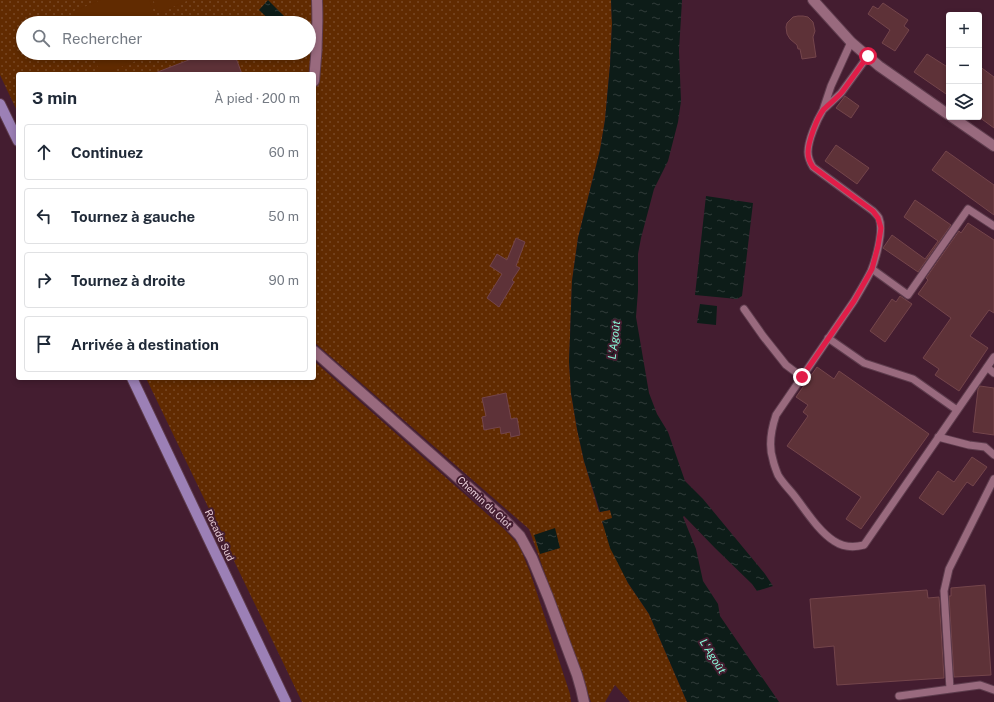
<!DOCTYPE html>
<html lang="fr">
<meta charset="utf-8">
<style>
body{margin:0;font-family:"Public Sans",sans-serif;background:#f6f6f7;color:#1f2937}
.controls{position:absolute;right:12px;top:12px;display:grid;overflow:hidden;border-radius:4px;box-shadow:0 2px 6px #0003}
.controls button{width:36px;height:36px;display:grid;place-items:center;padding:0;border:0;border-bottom:1px solid #e0e1e3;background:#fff;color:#1f2937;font:20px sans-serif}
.stop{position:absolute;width:12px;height:12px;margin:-9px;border:3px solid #e11d48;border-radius:50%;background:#fff}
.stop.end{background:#e11d48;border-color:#fff;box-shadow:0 1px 4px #0008}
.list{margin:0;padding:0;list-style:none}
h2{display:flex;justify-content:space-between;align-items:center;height:52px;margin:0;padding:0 16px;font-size:17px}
h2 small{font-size:13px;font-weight:400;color:#747a83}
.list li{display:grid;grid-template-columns:26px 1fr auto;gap:12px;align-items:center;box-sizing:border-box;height:56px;margin:0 8px 8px;padding:0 8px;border:1px solid #e0e1e3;border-radius:4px}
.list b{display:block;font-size:15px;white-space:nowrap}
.list em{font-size:13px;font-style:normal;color:#747a83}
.icon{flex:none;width:22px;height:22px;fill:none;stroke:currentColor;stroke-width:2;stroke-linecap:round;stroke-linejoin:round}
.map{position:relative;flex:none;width:994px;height:702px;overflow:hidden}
.search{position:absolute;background:#fff;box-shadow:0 2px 6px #0003;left:16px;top:16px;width:300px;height:44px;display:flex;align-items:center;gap:10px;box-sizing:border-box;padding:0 14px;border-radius:22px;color:#747a83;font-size:15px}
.panel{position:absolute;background:#fff;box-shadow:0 2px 6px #0003;left:16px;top:72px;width:300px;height:308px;border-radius:4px}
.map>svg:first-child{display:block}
.grass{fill:url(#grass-dots);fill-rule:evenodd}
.green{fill:#612b01}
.water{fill:url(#water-ripples)}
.building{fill:#5e3238;stroke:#74454b}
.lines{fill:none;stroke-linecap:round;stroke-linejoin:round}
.service-casing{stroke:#5e3c4d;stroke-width:9}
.minor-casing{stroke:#5e3c4d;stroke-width:12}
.primary-casing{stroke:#5e3c4d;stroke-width:12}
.service{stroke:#996a7e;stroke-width:7}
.minor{stroke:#996a7e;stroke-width:10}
.primary{stroke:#9c80b6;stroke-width:10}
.route{stroke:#e11d48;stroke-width:5}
.labels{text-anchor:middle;stroke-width:4;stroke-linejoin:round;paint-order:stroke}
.street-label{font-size:10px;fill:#e6cbd6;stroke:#441d30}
.water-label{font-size:11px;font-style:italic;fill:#89fbd9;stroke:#441d30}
</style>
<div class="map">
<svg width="994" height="702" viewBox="0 0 994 702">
<defs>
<pattern id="grass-dots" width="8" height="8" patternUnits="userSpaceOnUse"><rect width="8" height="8" fill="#612b01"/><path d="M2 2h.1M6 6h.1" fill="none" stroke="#784825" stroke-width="1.8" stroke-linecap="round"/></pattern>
<pattern id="water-ripples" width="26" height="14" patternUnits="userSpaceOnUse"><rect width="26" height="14" fill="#0d1c18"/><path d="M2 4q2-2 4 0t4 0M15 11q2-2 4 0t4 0" fill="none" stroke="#303c39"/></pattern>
</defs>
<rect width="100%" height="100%" fill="#441d30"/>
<path class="grass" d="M 0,0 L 611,0 L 612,24 L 610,65 L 605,120 L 600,150 L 578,238 L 572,281 L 570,337 L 569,361 L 571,393 L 577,429 L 584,461 L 599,512 L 610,510 L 613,518 L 602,522 L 628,583 L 649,614 L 687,702 L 630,702 L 615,685 L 605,702 L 591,702 L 529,529 L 314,342 L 314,74 L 18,74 L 18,113 L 0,75 ZM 23,23 L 309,23 L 309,53 L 23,53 Z
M 314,361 L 504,529 L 519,545 L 530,572 L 570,694 L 571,702 L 302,702 L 146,378 L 314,378 Z"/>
<path class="green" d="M 101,0 L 149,0 L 158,23 L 79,23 L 74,11 Z
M 153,0 L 189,0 L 159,13 Z
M 92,53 L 155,53 L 104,74 L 101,74 Z"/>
<path class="water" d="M 268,0 L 286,18 L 280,23 L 273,23 L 259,10 Z
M 611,0 L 682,0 L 679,51 L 681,101 L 678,122 L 668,161 L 654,189 L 641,238 L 638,254 L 638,291 L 636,317 L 649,393 L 657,414 L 668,432 L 685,481 L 703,499 L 765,574 L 773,586 L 757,591 L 752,584 L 715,548 L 684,516 L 683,517 L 696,549 L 703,581 L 718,604 L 720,616 L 779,702 L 687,702 L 649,614 L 628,583 L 610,548 L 602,521 L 612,518 L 610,510 L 600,512 L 584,461 L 577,429 L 571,393 L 569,361 L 570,337 L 572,281 L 578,238 L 600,150 L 605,120 L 610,65 L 612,24 Z
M 706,196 L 753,203 L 742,296 L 737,299 L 695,295 Z
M 700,304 L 717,306 L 716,325 L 697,323 Z
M 555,528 L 560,548 L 540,554 L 534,535 Z"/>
<path class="building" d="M 883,3 L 908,20 L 904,26 L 909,30 L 895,51 L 882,43 L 890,30 L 868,14 L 873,6 L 878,9 Z
M 798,16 L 803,16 L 808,17 L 813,22 L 815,31 L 813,37 L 816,57 L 802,59 L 800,49 L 798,49 L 797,45 L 790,39 L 787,34 L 786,27 L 787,23 L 793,17 Z
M 207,53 L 234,53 L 242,74 L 155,74 L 155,73 Z
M 927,54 L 949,68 L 949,96 L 914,72 Z
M 979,66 L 994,77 L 994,128 L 979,117 Z
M 845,96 L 859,106 L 851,118 L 836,108 Z
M 836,145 L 869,168 L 857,184 L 825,161 Z
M 946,151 L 994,185 L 994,215 L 932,170 Z
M 915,200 L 951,225 L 918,272 L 883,248 L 892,235 L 925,259 L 938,241 L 904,217 Z
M 968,223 L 994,240 L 994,313 L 989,310 L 970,336 L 988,348 L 959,391 L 935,375 L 939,369 L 923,358 L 951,318 L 918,294 L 928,280 L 926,278 L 959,231 L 961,233 Z
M 516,238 L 525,242 L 516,266 L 520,268 L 512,280 L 514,282 L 499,307 L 487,298 L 502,274 L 490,266 L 497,254 L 507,260 Z
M 900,296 L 912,304 L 885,342 L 870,331 L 892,299 L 896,302 Z
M 817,367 L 834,379 L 839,371 L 929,434 L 861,529 L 846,519 L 861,497 L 787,446 L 808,416 L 803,412 L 808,405 L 796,397 Z
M 980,386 L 994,388 L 994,435 L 973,432 L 978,389 Z
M 506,393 L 511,419 L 517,418 L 520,435 L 511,437 L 510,432 L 501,434 L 500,427 L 484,430 L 482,417 L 486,416 L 482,398 Z
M 972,457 L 987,467 L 973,486 L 967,482 L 943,515 L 919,498 L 938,471 L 954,482 Z
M 985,585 L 991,675 L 954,677 L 949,596 L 951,596 L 951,588 Z
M 927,590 L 928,598 L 939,597 L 944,678 L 837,685 L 834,646 L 814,648 L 810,599 Z"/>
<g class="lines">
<defs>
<path id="service" d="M 851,42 L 831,86 L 823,110 L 841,93 L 868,56
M 823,110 C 817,120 808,140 808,152 C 808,158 810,162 813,167 L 873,211 C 875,213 878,216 879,218 C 884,230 876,259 871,271 C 866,281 860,291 854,301 L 776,415 C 771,430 768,445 773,460 C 774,465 776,470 778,475 C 782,482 788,488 793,494 C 805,509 818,531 834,541 C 843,547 853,548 864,545 L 994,357
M 872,269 L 908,295 L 968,209 L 994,226
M 744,309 L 763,336 L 786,365 L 802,377
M 828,338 L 864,363 L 913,379 L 957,410
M 987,367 L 994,373
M 938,437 L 969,445 L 985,447 L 994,455
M 950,689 L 944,591 L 949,569 L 994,479
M 899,696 L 980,685 L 994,690"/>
<path id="minor" d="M 813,0 L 851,42 L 879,66 L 949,115
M 314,81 C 317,54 318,27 317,0
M 952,117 L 994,146
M 314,351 L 499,514 L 520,536 L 532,558 L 548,597 L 577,675 L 581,689 L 584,702"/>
<path id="primary" d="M 0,104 L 18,141
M 132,378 L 286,702"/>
</defs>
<use href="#service" class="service-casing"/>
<use href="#minor" class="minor-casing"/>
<use href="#primary" class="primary-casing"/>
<use href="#service" class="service"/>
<use href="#minor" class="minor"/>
<use href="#primary" class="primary"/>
</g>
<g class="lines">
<path class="route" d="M 802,377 L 854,301 L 872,269 L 878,246 L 881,228 L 878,218 L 873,211 L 813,167 C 810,163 808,158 808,153 C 808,142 817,117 824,109 C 830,103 837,98 842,92 C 851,80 859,68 868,56"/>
</g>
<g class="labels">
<g class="street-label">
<text transform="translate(485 502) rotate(43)" y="4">Chemin du Clot</text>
<text transform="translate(220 535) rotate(65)" y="4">Rocade Sud</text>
</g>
<g class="water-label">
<text transform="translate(614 340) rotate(-83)" y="4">L'Agoût</text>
<text transform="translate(713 656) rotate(58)" y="4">L'Agoût</text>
</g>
</g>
</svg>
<div class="controls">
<button>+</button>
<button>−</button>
<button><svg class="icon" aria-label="layers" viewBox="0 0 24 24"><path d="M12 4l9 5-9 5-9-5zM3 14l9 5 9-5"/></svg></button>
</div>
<div class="stop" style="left:868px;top:56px"></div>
<div class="stop end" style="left:802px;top:377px"></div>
<div class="search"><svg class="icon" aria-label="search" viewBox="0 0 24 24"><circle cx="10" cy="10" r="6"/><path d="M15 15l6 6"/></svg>Rechercher</div>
<section class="panel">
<h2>3 min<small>À pied · 200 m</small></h2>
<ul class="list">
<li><svg class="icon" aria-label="ahead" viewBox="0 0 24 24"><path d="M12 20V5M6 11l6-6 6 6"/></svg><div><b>Continuez</b></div><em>60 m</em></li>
<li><svg class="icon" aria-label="left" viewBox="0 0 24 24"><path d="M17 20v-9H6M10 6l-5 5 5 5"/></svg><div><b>Tournez à gauche</b></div><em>50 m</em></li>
<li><svg class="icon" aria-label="right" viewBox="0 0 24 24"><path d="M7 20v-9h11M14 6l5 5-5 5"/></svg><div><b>Tournez à droite</b></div><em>90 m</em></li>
<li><svg class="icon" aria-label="arrive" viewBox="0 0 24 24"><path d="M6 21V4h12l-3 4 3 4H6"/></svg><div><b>Arrivée à destination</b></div></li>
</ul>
</section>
</div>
